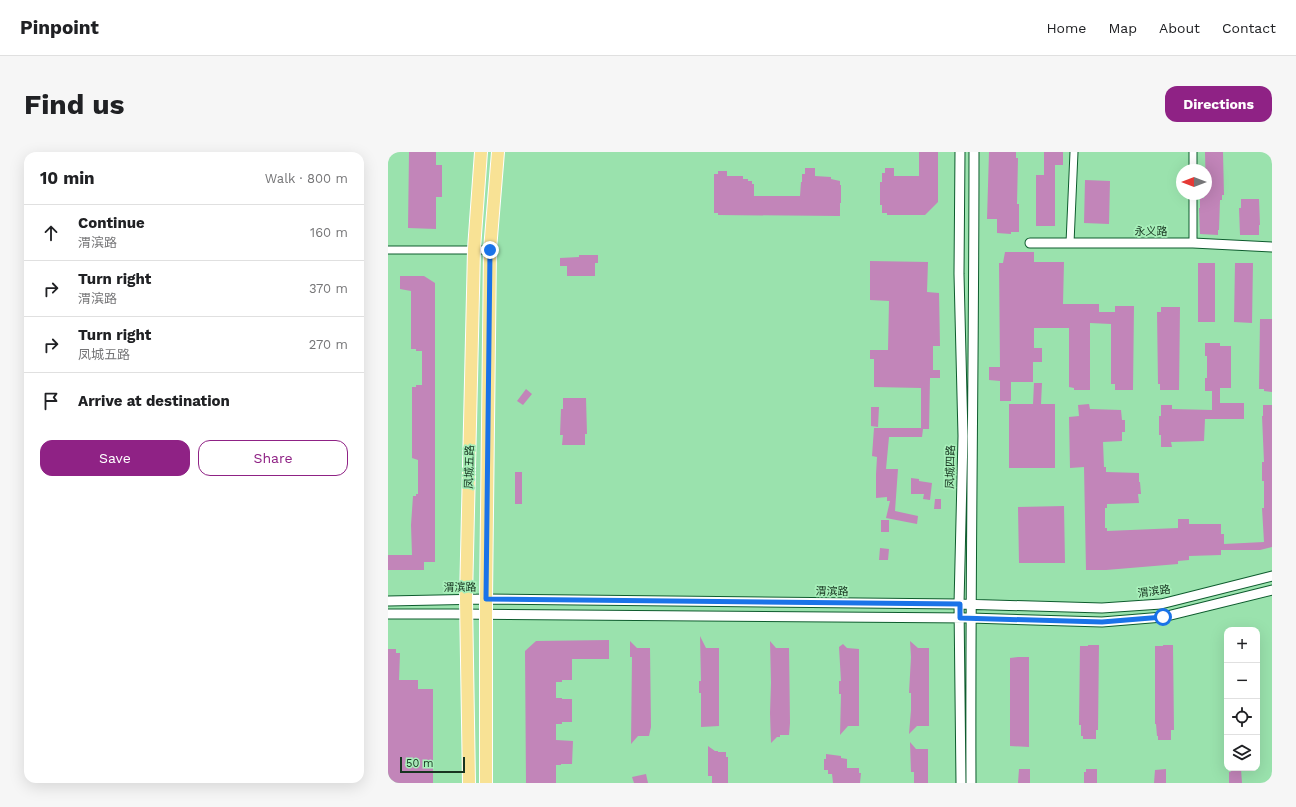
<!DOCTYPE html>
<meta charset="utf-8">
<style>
body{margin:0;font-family:"Work Sans","Noto Sans SC",sans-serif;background:#f6f6f6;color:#202124}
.controls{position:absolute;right:12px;bottom:12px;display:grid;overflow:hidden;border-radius:8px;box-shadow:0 4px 16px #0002}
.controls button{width:36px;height:36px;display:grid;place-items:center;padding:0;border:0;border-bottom:1px solid #e0e0e0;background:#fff;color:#202124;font:20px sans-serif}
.compass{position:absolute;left:788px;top:12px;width:36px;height:36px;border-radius:50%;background:#fff;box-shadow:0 4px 16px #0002;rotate:270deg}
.scale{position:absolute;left:12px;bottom:10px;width:65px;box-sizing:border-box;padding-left:4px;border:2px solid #173420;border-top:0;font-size:11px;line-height:14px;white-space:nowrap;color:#173420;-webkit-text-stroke:3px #a7efb9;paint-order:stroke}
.stop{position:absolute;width:12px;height:12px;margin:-9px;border:3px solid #1a73e8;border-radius:50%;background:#fff}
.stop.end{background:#1a73e8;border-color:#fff;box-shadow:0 1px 4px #0008}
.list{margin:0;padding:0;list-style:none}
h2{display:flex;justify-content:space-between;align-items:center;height:52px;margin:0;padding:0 16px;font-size:17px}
h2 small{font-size:13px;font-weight:400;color:#757577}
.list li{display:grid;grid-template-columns:26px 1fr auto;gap:12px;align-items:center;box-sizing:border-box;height:56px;padding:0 16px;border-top:1px solid #e0e0e0}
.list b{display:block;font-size:15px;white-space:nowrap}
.list p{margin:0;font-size:13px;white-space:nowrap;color:#757577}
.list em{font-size:13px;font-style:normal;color:#757577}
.actions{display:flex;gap:8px;padding:12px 16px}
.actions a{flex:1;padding:9px 0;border:1px solid #8f2285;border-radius:12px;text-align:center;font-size:14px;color:#8f2285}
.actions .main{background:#8f2285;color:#fff}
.icon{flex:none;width:22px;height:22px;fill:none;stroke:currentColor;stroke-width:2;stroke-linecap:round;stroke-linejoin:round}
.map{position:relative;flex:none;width:884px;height:631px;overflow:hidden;border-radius:12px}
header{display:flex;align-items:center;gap:24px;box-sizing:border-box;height:56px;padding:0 20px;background:#fff;border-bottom:1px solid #e0e0e0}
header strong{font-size:19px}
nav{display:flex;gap:22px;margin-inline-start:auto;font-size:14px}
.intro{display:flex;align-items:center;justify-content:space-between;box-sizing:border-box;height:96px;padding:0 24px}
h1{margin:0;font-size:28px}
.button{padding:10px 18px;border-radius:12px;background:#8f2285;color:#fff;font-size:14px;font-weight:700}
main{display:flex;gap:24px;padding:0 24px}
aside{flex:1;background:#fff;border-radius:12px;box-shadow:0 4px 16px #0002}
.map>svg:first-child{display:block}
.building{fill:#c285b9}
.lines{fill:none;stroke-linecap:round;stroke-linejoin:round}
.minor-casing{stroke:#0e5c2e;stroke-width:9}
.tertiary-casing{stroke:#0e5c2e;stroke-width:11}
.primary-casing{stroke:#fff;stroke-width:14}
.minor{stroke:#fff;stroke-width:7}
.tertiary{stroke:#fff;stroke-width:9}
.primary{stroke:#f8e295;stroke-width:12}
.route{stroke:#1a73e8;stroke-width:5}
.labels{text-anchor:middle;stroke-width:3.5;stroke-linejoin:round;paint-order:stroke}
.street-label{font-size:11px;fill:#173420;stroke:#a7efb9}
</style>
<header>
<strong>Pinpoint</strong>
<nav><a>Home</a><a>Map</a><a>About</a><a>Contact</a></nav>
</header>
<div class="intro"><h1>Find us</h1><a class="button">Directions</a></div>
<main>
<aside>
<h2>10 min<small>Walk · 800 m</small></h2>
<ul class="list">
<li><svg class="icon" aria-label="ahead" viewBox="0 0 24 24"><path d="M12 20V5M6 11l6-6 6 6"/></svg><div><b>Continue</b><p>渭滨路</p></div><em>160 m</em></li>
<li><svg class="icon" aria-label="right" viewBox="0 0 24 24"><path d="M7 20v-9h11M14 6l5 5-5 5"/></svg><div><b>Turn right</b><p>渭滨路</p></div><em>370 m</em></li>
<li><svg class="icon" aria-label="right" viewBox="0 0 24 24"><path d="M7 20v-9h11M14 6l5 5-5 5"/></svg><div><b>Turn right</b><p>凤城五路</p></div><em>270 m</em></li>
<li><svg class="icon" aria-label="arrive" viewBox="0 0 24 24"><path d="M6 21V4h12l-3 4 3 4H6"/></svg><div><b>Arrive at destination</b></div></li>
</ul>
<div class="actions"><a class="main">Save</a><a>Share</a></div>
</aside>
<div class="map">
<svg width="884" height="631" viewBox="0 0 884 631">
<rect width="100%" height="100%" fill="#9ae2ad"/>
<path class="building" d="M 21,0 L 48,0 L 48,13 L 54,13 L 54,45 L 48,45 L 48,77 L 20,76 Z
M 531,0 L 550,0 L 550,50 L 537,63 L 499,63 L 499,61 L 494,61 L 494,53 L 492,53 L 492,30 L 494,30 L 494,21 L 497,21 L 497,16 L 506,16 L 506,24 L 531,24 Z
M 601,0 L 628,0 L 628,6 L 630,6 L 629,52 L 631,52 L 631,80 L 623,80 L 623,82 L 609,81 L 609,67 L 599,67 Z
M 656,0 L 675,0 L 675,13 L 667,13 L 667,74 L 648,74 L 648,23 L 656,23 Z
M 817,0 L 835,0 L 836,43 L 834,43 L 834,48 L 832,48 L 831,78 L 830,78 L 830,83 L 812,82 L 811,56 L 812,56 L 812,46 L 816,46 L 816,42 L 818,42 Z
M 417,16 L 427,16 L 427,24 L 443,25 L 443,27 L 452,29 L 452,33 L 453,33 L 453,51 L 452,51 L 452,64 L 330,63 L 330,61 L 326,61 L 326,22 L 330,22 L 330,19 L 339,19 L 339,24 L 355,24 L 355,27 L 360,27 L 360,29 L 364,29 L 364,32 L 366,32 L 366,44 L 412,44 L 413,30 L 414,30 L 414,22 L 417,22 Z
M 697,28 L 722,29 L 721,72 L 696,71 Z
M 853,47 L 871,47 L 872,73 L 871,73 L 871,83 L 852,83 L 851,56 L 853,56 Z
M 617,100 L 646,100 L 646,110 L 676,110 L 675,152 L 711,152 L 711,160 L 727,160 L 727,154 L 746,154 L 745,238 L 727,238 L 727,232 L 723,232 L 723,172 L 702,171 L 702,238 L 686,238 L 686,236 L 681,235 L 681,176 L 646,176 L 646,196 L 654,196 L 654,210 L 645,210 L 645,230 L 623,230 L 623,249 L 612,249 L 612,229 L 601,228 L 601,215 L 612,215 L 611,111 L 615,111 Z
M 191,103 L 210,103 L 210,111 L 207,111 L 207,124 L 179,124 L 179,114 L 172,114 L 172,106 L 191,105 Z
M 482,109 L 540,110 L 539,140 L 551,141 L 552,194 L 545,194 L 545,218 L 552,218 L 552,226 L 542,226 L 541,277 L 535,277 L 534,285 L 501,285 L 498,317 L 510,317 L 507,359 L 530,364 L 529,372 L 498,366 L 502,349 L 499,349 L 499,345 L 488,346 L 488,322 L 489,305 L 484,304 L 486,276 L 533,276 L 533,236 L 486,235 L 486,207 L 482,207 L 482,198 L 500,198 L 501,149 L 482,148 Z
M 810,111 L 827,111 L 827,170 L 810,170 Z
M 847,111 L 865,111 L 864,171 L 846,170 Z
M 12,124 L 36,124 L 47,131 L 47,410 L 36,410 L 36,418 L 0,418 L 0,403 L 24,403 L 23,373 L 25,344 L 28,344 L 28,342 L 30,342 L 30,308 L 24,306 L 24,235 L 28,235 L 28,233 L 34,233 L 34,199 L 28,199 L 28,197 L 23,197 L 23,139 L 12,137 Z
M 773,155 L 792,155 L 791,238 L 772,238 L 772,232 L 770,232 L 769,160 L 773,160 Z
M 872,167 L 884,167 L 884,240 L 876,239 L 876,237 L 871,237 Z
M 817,191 L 832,191 L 832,194 L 843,194 L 843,236 L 832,236 L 832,251 L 856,251 L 856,267 L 817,267 L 816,289 L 783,290 L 784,295 L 773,295 L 773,283 L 771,283 L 771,264 L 773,264 L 773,253 L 784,253 L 784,257 L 824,258 L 824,239 L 817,239 L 817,226 L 819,226 L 819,204 L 817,204 Z
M 646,231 L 654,231 L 653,252 L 667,252 L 667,316 L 621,316 L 621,252 L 645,252 Z
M 138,237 L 144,242 L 135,253 L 129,249 Z
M 175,246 L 198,246 L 199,282 L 197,282 L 197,293 L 174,293 L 175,283 L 172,283 L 173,257 L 175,257 Z
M 701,252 L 702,257 L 733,258 L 734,268 L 737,268 L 737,280 L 734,280 L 734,289 L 715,290 L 716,315 L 718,315 L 718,320 L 751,321 L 751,330 L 752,330 L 753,342 L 750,342 L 751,351 L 719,352 L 719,356 L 717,356 L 717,376 L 719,376 L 719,379 L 790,376 L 790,367 L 801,367 L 801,372 L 833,372 L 833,382 L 836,382 L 836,392 L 876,390 L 874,356 L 876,356 L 876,329 L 874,329 L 874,310 L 876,310 L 874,264 L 875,264 L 875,253 L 884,253 L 884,395 L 872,398 L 833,398 L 833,403 L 801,404 L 801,408 L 790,409 L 790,412 L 718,418 L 698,418 L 696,315 L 682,316 L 681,265 L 691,264 L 690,253 Z
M 483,255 L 491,255 L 490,275 L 483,274 Z
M 127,320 L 134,320 L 134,352 L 127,352 Z
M 523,326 L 531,327 L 531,329 L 544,331 L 542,348 L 535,347 L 536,342 L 523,342 Z
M 547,347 L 553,347 L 553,357 L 546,357 Z
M 676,354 L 677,411 L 631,411 L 630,355 Z
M 493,368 L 501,368 L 501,380 L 493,380 Z
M 492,396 L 501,397 L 500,408 L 491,408 Z
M 312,484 L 318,496 L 331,496 L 331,574 L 313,575 L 313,541 L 311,541 L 311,529 L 313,529 Z
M 221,488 L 221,507 L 184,507 L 184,528 L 174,528 L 174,530 L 168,530 L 168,546 L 174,546 L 174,547 L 184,547 L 184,570 L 174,570 L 174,572 L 168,572 L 168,588 L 185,589 L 184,612 L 173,612 L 173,613 L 168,613 L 168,631 L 138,631 L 137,499 L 148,489 Z
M 242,489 L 249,496 L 262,496 L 263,575 L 261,584 L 250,584 L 243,592 L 244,505 L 242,505 Z
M 382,489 L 388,496 L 401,496 L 402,571 L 401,583 L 392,583 L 392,585 L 389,585 L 383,591 L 382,561 L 383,531 Z
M 522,489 L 530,496 L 541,496 L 541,574 L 529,574 L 521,582 L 523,558 L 523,541 L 521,541 L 523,505 Z
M 455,492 L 459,496 L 471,497 L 471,574 L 460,574 L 452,583 L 453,542 L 451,542 L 451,529 L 453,529 L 451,495 Z
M 700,493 L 711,493 L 710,578 L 708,578 L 708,587 L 695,587 L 695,584 L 693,584 L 693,573 L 691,573 L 692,494 L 700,494 Z
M 775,493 L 785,493 L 786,578 L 783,578 L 783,588 L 770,588 L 770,584 L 769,584 L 768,572 L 767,572 L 767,494 L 775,494 Z
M 0,497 L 8,497 L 8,501 L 12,501 L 11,528 L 30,528 L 30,537 L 45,537 L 45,631 L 0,631 Z
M 630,505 L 641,505 L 641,595 L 622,594 L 622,506 Z
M 522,590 L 528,597 L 540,597 L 540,631 L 526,631 L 526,620 L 523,620 Z
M 320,594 L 327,599 L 330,599 L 330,600 L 338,600 L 338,605 L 340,605 L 340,631 L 324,631 L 324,624 L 320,624 Z
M 438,602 L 453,604 L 453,606 L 459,607 L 459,616 L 471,616 L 471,621 L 473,621 L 472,631 L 445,631 L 444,622 L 440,622 L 440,618 L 436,618 L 436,607 L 438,607 Z
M 631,617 L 642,617 L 642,631 L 630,631 Z
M 698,617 L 709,617 L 709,631 L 696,631 L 696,620 L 698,620 Z
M 778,617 L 778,631 L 766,631 L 767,618 Z
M 853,617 L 854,631 L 841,631 L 841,620 L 843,620 L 842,618 Z
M 258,622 L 260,631 L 246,631 L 244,625 Z"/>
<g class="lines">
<defs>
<path id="minor" d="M 805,0 L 805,18
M 805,42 L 805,91
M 682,91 L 686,0
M 0,98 L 102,98"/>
<path id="tertiary" d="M 572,0 L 571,122 L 575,284 L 571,452 L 573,631
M 642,91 L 805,91 L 884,95
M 0,449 L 98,447 L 571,452 L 714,456 L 773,452 L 884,424
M 0,462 L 65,462 L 582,466 L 714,470 L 775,465 L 884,438
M 583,631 C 582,421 586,210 586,0"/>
<path id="primary" d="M 81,631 L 78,447 L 86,97 L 93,0
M 98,631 L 98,447 L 102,98 L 110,0"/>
</defs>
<use href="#minor" class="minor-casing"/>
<use href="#tertiary" class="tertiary-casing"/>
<use href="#primary" class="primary-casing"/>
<use href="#minor" class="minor"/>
<use href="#tertiary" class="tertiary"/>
<use href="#primary" class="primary"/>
</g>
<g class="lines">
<path class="route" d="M 102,98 L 98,447 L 572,452 L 572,466 L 714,470 L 775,465"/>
</g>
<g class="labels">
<g class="street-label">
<text x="763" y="83">永义路</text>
<text transform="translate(81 315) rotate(-89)" y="4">凤城五路</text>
<text transform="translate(562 315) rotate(-89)" y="4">凤城四路</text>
<text transform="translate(72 435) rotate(-1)" y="4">渭滨路</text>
<text transform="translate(444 439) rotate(1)" y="4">渭滨路</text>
<text transform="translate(766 439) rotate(-8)" y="4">渭滨路</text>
</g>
</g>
</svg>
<div class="controls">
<button>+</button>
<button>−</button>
<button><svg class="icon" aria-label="locate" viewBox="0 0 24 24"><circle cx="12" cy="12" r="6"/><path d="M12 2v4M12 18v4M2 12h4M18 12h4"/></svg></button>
<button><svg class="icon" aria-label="layers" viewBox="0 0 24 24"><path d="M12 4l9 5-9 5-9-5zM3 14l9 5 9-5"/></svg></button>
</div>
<svg class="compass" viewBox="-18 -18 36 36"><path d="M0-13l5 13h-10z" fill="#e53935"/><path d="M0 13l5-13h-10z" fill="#757577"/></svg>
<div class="scale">50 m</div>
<div class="stop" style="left:775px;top:465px"></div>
<div class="stop end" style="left:102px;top:98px"></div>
</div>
</main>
